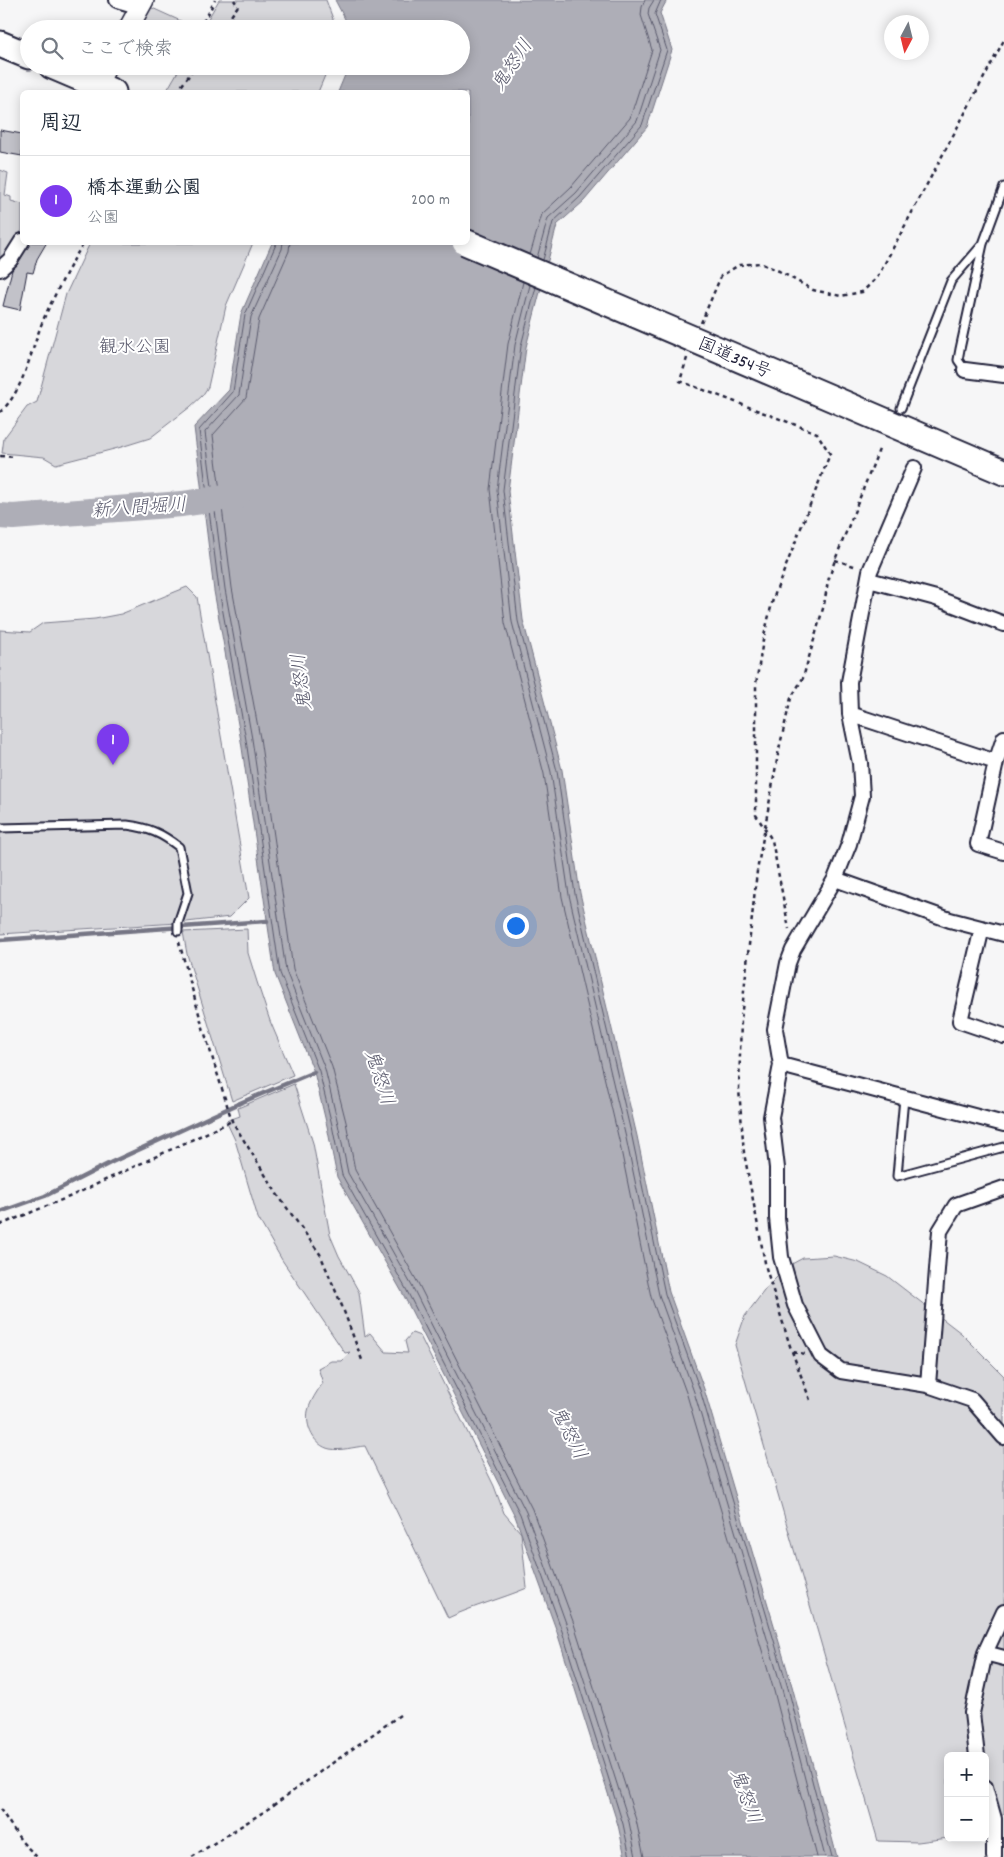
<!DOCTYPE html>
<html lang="ja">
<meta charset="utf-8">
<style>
body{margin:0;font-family:Dekko,"Klee One",sans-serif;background:#f2f2f3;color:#1f2937}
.controls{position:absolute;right:15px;bottom:15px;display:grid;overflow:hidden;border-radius:8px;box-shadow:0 2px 12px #0003}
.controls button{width:45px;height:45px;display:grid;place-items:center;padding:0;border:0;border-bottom:1px solid #e0e1e3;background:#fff;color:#1f2937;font:25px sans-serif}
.compass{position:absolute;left:884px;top:15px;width:45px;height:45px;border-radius:50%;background:#fff;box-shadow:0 2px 12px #0003;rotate:187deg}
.you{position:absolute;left:515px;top:925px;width:18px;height:18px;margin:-12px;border:4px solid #fff;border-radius:50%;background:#1a73e8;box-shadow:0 0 0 8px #1a73e833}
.badge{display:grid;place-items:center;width:32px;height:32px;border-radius:50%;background:#7c3aed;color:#fff;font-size:16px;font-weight:700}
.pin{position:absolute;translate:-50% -41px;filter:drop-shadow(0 1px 2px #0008)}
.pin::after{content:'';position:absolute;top:26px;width:18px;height:15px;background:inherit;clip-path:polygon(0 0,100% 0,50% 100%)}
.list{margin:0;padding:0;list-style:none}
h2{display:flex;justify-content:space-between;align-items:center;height:65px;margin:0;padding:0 20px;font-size:21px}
h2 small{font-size:16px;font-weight:400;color:#747a83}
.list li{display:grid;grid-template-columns:32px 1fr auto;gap:15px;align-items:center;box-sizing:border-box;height:90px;padding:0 20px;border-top:1px solid #e0e1e3}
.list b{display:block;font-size:19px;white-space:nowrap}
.list p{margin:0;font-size:16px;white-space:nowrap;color:#747a83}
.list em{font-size:16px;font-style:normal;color:#747a83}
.icon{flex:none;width:28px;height:28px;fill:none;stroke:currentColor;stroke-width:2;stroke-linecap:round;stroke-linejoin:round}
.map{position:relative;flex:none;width:1004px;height:1857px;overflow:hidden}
.search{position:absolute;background:#fff;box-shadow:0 2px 12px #0003;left:20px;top:20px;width:450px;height:55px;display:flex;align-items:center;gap:12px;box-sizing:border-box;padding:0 18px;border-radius:28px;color:#747a83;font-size:19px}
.panel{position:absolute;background:#fff;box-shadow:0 2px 12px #0003;left:20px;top:90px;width:450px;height:155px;border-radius:8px}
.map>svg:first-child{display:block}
.green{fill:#d7d7db;stroke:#7c7c8b}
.water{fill:#aeaeb7;stroke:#767685}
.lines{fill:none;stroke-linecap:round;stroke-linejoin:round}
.shore{stroke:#5a5a6d;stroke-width:1}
.stream{stroke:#767685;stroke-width:4.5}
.river{stroke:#aeaeb7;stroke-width:26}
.building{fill:#c2c2c9;stroke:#22223b}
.lane-casing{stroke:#22223b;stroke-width:11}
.street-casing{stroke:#22223b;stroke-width:18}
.secondary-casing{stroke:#22223b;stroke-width:22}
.highway-casing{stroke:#22223b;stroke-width:29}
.path{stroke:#22223b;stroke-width:2.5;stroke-dasharray:4 4;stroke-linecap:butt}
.lane{stroke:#fff;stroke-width:7}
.street{stroke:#fff;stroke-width:14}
.secondary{stroke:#fff;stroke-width:19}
.highway{stroke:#fff;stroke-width:25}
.highway-bridge-casing{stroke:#22223b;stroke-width:29;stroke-linecap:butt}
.highway-bridge{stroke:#fff;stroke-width:25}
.labels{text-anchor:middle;stroke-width:4;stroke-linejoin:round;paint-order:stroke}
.park-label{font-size:18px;fill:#58586b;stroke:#fff}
.street-label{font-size:18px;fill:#22223b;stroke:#fff}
.water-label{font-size:19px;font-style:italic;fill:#5a5a6d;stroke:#fff}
</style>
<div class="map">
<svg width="1004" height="1857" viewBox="0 0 1004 1857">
<rect width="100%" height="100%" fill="#f6f6f7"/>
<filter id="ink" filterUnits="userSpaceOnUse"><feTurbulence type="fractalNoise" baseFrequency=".02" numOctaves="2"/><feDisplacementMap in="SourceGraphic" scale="10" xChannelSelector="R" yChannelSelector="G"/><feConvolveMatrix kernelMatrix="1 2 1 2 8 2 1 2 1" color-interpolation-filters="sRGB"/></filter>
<g filter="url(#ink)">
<path class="green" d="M 219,0 L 326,0 L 333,19 L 332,29 L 202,29 Z
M 150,7 L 196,28 L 196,29 L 140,29 Z
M 181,66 L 329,66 L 318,92 L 166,92 Z
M 0,170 L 8,173 L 5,195 L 11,197 L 11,201 L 22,204 L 22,230 L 8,257 L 0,265 Z
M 90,243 L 253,243 L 226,306 L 208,387 L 202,396 L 190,407 L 150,438 L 118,448 L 56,464 L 44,457 L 2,453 L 4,438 L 27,407 L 37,402 L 66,294 Z
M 187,587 L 197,597 L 249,898 L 230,917 L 178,923 L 0,934 L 0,630 L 30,632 L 43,623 L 95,619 L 121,614 Z
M 247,929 L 248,953 L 257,982 L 270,1021 L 293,1075 L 232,1101 L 187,954 L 183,932 Z
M 294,1084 L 313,1143 L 330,1235 L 339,1256 L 359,1292 L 365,1337 L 370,1333 L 386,1352 L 408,1353 L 405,1341 L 412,1333 L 420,1336 L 494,1486 L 504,1513 L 521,1533 L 527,1588 C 501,1599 473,1606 448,1618 L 365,1446 C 353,1447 342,1451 330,1449 C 314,1446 305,1426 308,1411 C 310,1402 317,1391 323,1383 L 318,1368 L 331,1361 L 341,1361 L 350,1352 L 345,1353 L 282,1260 L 258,1218 L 235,1140 L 226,1121 L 240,1116 L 238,1108 Z
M 834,1256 L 858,1262 L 887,1276 L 961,1333 L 1004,1376 L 1004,1814 L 985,1827 L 985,1756 L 948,1756 L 948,1838 L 918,1842 L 878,1841 L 735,1345 L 745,1316 L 767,1287 L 788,1266 L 803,1258 Z"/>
<path class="water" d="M 335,0 L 667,0 L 660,13 L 672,50 L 647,127 L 584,201 L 557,225 L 526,347 L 508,491 L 523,620 L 562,770 L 580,893 L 637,1136 L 669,1292 L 704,1389 L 792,1686 L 837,1857 L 625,1857 L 618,1825 L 556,1629 L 515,1516 L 402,1292 L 337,1177 L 327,1126 L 314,1072 L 275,974 L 241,741 L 214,591 L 194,427 L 229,390 L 241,314 L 272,243 L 468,242 L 468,92 L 338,92 L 345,75 L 345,66 L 461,66 L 461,29 L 345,29 L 345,19 Z"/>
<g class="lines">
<path class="shore" d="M 277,242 L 245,315 L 233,392 L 199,430 L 219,590 L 246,740 L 280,973 L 319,1071 L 332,1125 L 342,1175 L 406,1289 L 520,1514 L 561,1628 L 623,1824 L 630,1857
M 283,242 L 282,249 L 251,317 L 239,395 L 205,432 L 225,589 L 252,739 L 286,971 L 325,1069 L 338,1124 L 348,1173 L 412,1286 L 526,1512 L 567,1626 L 629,1822 L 636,1857
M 290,242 L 289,251 L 259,319 L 246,398 L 213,435 L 232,588 L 260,738 L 293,969 L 332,1067 L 346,1122 L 355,1170 L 418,1283 L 532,1509 L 574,1624 L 636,1820 L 644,1857
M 530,255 L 542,214 L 571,187 L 630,118 L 652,50 L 641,15 L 642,7 L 645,0
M 537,258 L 548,218 L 576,193 L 637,121 L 660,50 L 648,14 L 649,8 L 654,0
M 543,260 L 553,222 L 580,197 L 642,125 L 667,50 L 655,14 L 661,0
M 523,282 L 508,344 L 490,489 L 505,623 L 544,774 L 562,897 L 619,1140 L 651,1297 L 687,1395 L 774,1691 L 817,1857
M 530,285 L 515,345 L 497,490 L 512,622 L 551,772 L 569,895 L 626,1138 L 659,1295 L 694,1392 L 782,1689 L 825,1857
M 536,287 L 521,346 L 503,490 L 518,621 L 557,771 L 575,894 L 632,1137 L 665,1294 L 700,1390 L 788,1688 L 832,1857"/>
<path class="stream" d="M 0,940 L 267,921
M 0,1212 L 45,1196 L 112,1162 L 240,1103 L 314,1072"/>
<path class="river" d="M 0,516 L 13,517 L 182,504 L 238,496"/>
</g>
<path class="building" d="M 0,130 L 22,134 L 22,156 L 0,152 Z
M 30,242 L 47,242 L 37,259 L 33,273 L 27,272 L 20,310 L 3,306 L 12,270 L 17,265 Z"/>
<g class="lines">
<defs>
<path id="lane" d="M 965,370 L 958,360 L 960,349 L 983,244 L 1004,187
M 901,408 L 951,281 L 981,246
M 0,828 L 127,825 C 149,828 161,833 179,847 L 188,893 L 178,923 L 178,931
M 904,1098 L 897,1176 L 1004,1147"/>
<path id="street" d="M 117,0 L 141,7
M 0,269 L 10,260 L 22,241
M 965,370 L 1004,375
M 914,468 L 870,571 L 849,682 L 850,714 L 860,763 L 862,796 L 849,844 L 835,879 L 793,950 L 788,963 L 775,1029 L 781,1065 L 771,1117 L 777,1168 L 777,1218 L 781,1257 L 795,1305 L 821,1356 L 841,1371 L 928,1385 L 972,1400 L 1004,1437
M 869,580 L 936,598 L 1004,624
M 850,714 L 996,762
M 1004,738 L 996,762 L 978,844 L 1004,852
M 835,879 L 950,920 L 1004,934
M 982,928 L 960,1021 L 1004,1036
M 781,1065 L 1004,1124
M 928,1385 L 940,1231 L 956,1205 L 1004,1188
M 1004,1612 L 985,1653 L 1004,1658
M 977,1756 L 972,1713 L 985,1653
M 985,1787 L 994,1819 L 994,1857"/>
<path id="secondary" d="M 128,29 L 144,0
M 97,85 L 107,66"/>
<path id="highway" d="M 0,44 L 29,56
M 52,66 L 113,92
M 789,380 L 1004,472"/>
</defs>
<use href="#lane" class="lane-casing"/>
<use href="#street" class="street-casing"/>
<use href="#secondary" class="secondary-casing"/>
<use href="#highway" class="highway-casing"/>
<path class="path" d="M 188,28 C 206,25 207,15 215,0
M 222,29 L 238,6 L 234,0
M 177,92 L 196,66
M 701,323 L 721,276 L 739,265 L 760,263 L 779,271 L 813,290 L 841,296 L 862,292 L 877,278 L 1004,40
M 687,358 L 680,381 L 817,433 L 830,454 L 773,599 L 763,640 L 756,684 L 756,815 L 772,840 L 789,929
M 0,412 C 24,392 32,346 44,318 C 56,292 69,267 84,242
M 0,456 L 14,457
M 835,560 L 857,567
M 179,942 L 201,1021 L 232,1121 L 277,1194 L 320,1254 L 342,1306 L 362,1360
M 0,1225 L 69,1197 L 232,1121
M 793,1352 L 805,1354
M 810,1400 L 790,1346 L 766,1268 L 744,1153 L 739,1089 L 741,1019 L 757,871 L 779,749 L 791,698 L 803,678 L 824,605 L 828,581 L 835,560 L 880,447
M 0,1809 L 22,1842 L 37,1857
M 192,1857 L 265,1811 L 400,1715"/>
<use href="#lane" class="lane"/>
<use href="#street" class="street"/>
<use href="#secondary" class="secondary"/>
<use href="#highway" class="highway"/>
<defs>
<path id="highway-bridge" d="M 465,242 L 789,380"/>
</defs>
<use href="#highway-bridge" class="highway-bridge-casing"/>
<use href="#highway-bridge" class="highway-bridge"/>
</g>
</g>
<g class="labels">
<g class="park-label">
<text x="135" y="352">観水公園</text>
</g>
<g class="street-label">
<text transform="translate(735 357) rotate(23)" y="6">国道354号</text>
</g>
<g class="water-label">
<text transform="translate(511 64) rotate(-56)" y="7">鬼怒川</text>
<text transform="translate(139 506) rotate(-4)" y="7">新八間堀川</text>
<text transform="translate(300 682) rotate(-97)" y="7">鬼怒川</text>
<text transform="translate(381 1077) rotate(72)" y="7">鬼怒川</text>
<text transform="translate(570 1432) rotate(63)" y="7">鬼怒川</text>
<text transform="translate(747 1796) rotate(70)" y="7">鬼怒川</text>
</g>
</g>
</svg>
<div class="controls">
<button>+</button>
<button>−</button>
</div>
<svg class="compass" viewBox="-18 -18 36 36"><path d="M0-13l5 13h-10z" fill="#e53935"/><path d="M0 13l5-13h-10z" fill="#747a83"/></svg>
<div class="you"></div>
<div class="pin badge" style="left:113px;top:765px">1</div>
<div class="search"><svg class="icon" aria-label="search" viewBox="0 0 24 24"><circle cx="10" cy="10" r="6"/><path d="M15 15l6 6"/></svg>ここで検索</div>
<section class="panel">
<h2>周辺<small></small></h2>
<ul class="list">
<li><span class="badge">1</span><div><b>橋本運動公園</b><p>公園</p></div><em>200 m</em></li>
</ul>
</section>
</div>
